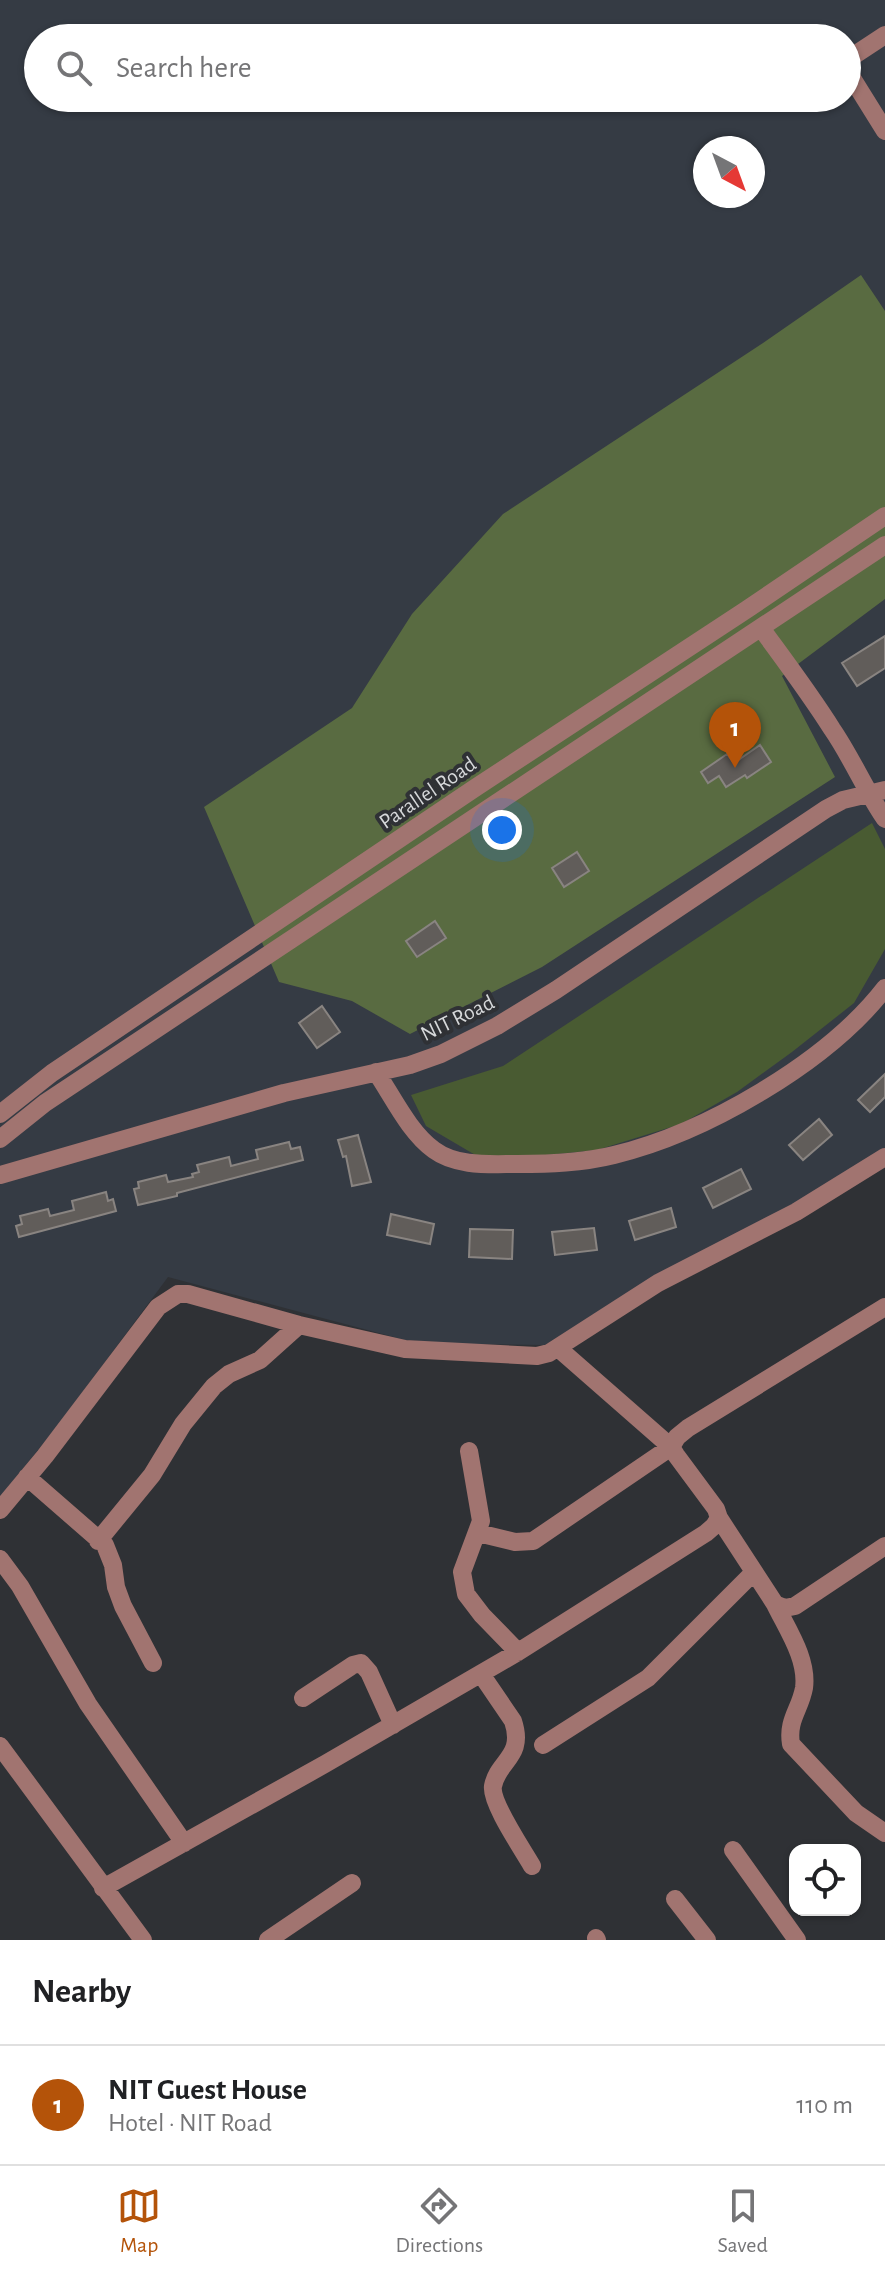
<!DOCTYPE html>
<meta charset="utf-8">
<style>
body{margin:0;font-family:"Alegreya Sans",sans-serif;background:#f2f2f2;color:#202124}
.controls{position:absolute;right:24px;bottom:24px;display:grid;overflow:hidden;border-radius:16px;box-shadow:0 2px 6px #0004}
.controls button{width:72px;height:72px;display:grid;place-items:center;padding:0;border:0;border-bottom:2px solid #e0e0e0;background:#fff;color:#202124;font:40px sans-serif}
.compass{position:absolute;left:693px;top:136px;width:72px;height:72px;border-radius:50%;background:#fff;box-shadow:0 2px 6px #0004;rotate:139deg}
.you{position:absolute;left:502px;top:830px;width:28px;height:28px;margin:-20px;border:6px solid #fff;border-radius:50%;background:#1a73e8;box-shadow:0 0 0 12px #1a73e833}
.badge{display:grid;place-items:center;width:52px;height:52px;border-radius:50%;background:#b45309;color:#fff;font-size:26px;font-weight:700}
.pin{position:absolute;translate:-50% -66px;filter:drop-shadow(0 2px 4px #0008)}
.pin::after{content:'';position:absolute;top:42px;width:28px;height:24px;background:inherit;clip-path:polygon(0 0,100% 0,50% 100%)}
.list{margin:0;padding:0;list-style:none}
h2{display:flex;justify-content:space-between;align-items:center;height:104px;margin:0;padding:0 32px;font-size:34px}
h2 small{font-size:26px;font-weight:400;color:#757577}
.list li{display:grid;grid-template-columns:52px 1fr auto;gap:24px;align-items:center;box-sizing:border-box;height:120px;padding:0 32px;border-top:2px solid #e0e0e0}
.list b{display:block;font-size:30px;white-space:nowrap}
.list p{margin:0;font-size:26px;white-space:nowrap;color:#757577}
.list em{font-size:26px;font-style:normal;color:#757577}
.icon{flex:none;width:44px;height:44px;fill:none;stroke:currentColor;stroke-width:2;stroke-linecap:round;stroke-linejoin:round}
.map{position:relative;flex:none;width:885px;height:1940px;overflow:hidden}
.search{position:absolute;background:#fff;box-shadow:0 2px 6px #0004;left:24px;right:24px;top:24px;height:88px;display:flex;align-items:center;gap:20px;box-sizing:border-box;padding:0 28px;border-radius:44px;color:#757577;font-size:30px}
.sheet{height:224px;background:#fff}
nav{display:flex;justify-content:space-around;align-items:center;box-sizing:border-box;height:112px;border-top:2px solid #e0e0e0;background:#fff;font-size:22px;color:#757577}
nav a{display:grid;justify-items:center;gap:4px}
nav .on{color:#b45309}
.map>svg:first-child{display:block}
.built{fill:#353b44;fill-rule:evenodd}
.green{fill:#495b32}
.forest{fill:#596b41}
.building{fill:#615d5a;stroke:#898481;stroke-width:2}
.lines{fill:none;stroke-linecap:round;stroke-linejoin:round}
.minor{stroke:#a17470;stroke-width:18}
.labels{text-anchor:middle;stroke-width:8;stroke-linejoin:round;paint-order:stroke}
.street-label{font-size:22px;fill:#d6d8da;stroke:#2f3135}
</style>
<div class="map">
<svg width="885" height="1940" viewBox="0 0 885 1940">
<rect width="100%" height="100%" fill="#2f3135"/>
<path class="built" d="M 0,0 L 885,0 L 885,1150 L 745,1233 L 621,1297 L 545,1345 L 465,1344 L 405,1340 L 168,1277 L 59,1424 L 0,1497 ZM 38,38 L 847,38 L 847,98 L 38,98 ZM 705,148 L 753,148 L 753,196 L 705,196 Z"/>
<path class="green" d="M 872,823 L 885,849 L 885,949 L 854,1003 L 792,1052 L 737,1092 L 681,1124 L 597,1150 L 537,1156 L 477,1156 L 426,1126 L 411,1095 L 503,1066 Z"/>
<path class="forest" d="M 861,275 L 885,311 L 885,599 L 782,676 L 835,777 L 542,967 L 410,1034 L 352,1001 L 279,982 L 204,807 L 352,708 L 412,614 L 503,514 L 763,343 Z"/>
<path class="building" d="M 885,636 L 885,668 L 857,686 L 842,663 Z
M 760,745 L 771,762 L 747,778 L 745,775 L 726,787 L 719,776 L 708,783 L 701,772 L 727,754 L 734,763 Z
M 577,852 L 589,871 L 564,887 L 552,868 Z
M 435,921 L 446,938 L 417,957 L 406,941 Z
M 322,1006 L 340,1032 L 317,1048 L 299,1023 Z
M 885,1074 L 885,1097 L 870,1112 L 858,1100 Z
M 819,1119 L 832,1135 L 803,1160 L 789,1145 Z
M 358,1135 L 371,1182 L 352,1186 L 346,1156 L 343,1157 L 338,1140 Z
M 289,1142 L 291,1149 L 300,1147 L 303,1160 L 177,1193 L 177,1196 L 138,1205 L 134,1189 L 139,1188 L 138,1182 L 166,1175 L 168,1182 L 193,1177 L 192,1174 L 199,1172 L 197,1165 L 229,1157 L 231,1166 L 258,1159 L 256,1150 Z
M 741,1169 L 751,1189 L 713,1208 L 703,1188 Z
M 106,1192 L 108,1201 L 113,1199 L 116,1211 L 19,1237 L 16,1226 L 22,1224 L 20,1216 L 48,1209 L 50,1216 L 74,1210 L 72,1201 Z
M 671,1208 L 676,1227 L 635,1240 L 629,1221 Z
M 391,1214 L 434,1224 L 430,1244 L 387,1235 Z
M 594,1228 L 597,1250 L 555,1255 L 552,1232 Z
M 470,1229 L 513,1230 L 512,1259 L 469,1257 Z"/>
<g class="lines">
<path class="minor" d="M 847,60 L 885,35
M 847,70 L 885,131
M 761,628 C 785,661 810,694 832,729 C 852,758 865,790 885,819
M 376,1072 C 393,1097 409,1132 434,1150 C 457,1167 490,1164 517,1164 C 549,1164 582,1163 614,1155 C 705,1133 827,1063 885,988
M 0,1114 L 52,1073 L 475,788 L 746,610 L 885,516
M 0,1139 L 45,1103 L 885,545
M 0,1175 L 284,1093 L 410,1065 L 441,1054 L 497,1026 L 556,990 L 826,809 L 843,800 L 885,790
M 469,1451 L 481,1521 L 462,1572 L 466,1594 L 482,1615 L 518,1652
M 27,1477 L 105,1545 L 113,1565 L 116,1587 L 123,1606 L 153,1663
M 0,1510 L 45,1456 L 158,1307 L 178,1294 L 188,1294 L 299,1325 L 405,1349 L 537,1356 L 549,1353 L 658,1283 L 796,1212 L 885,1157
M 719,1518 L 775,1604 L 785,1608 L 795,1606 L 885,1546
M 478,1533 L 515,1542 L 533,1541 L 671,1447 L 558,1348
M 98,1541 L 152,1475 L 183,1424 L 214,1386 L 229,1374 L 260,1360 L 299,1325
M 0,1559 L 20,1586 L 88,1704 L 184,1843
M 775,1604 C 787,1629 808,1659 804,1688 C 800,1710 787,1720 791,1744 L 856,1813 L 885,1833
M 481,1674 L 513,1721 C 525,1757 498,1760 493,1786 C 490,1802 523,1850 532,1866
M 303,1698 L 353,1665 L 361,1663 L 369,1672 L 393,1725
M 543,1745 L 648,1678 L 754,1572
M 0,1746 L 143,1940
M 733,1850 L 797,1940
M 103,1888 L 325,1764 L 518,1652 L 706,1533 L 714,1526 L 719,1518 L 716,1509 L 676,1455 L 671,1447 L 677,1437 L 688,1428 L 885,1307
M 675,1899 L 707,1940
M 596,1938 L 597,1940
M 268,1940 L 352,1883"/>
</g>
<g class="labels">
<g class="street-label">
<text transform="translate(427 792) rotate(-34)" y="8">Parallel Road</text>
<text transform="translate(457 1017) rotate(-26)" y="8">NIT Road</text>
</g>
</g>
</svg>
<div class="controls">
<button><svg class="icon" aria-label="locate" viewBox="0 0 24 24"><circle cx="12" cy="12" r="6"/><path d="M12 2v4M12 18v4M2 12h4M18 12h4"/></svg></button>
</div>
<svg class="compass" viewBox="-18 -18 36 36"><path d="M0-13l5 13h-10z" fill="#e53935"/><path d="M0 13l5-13h-10z" fill="#757577"/></svg>
<div class="you"></div>
<div class="pin badge" style="left:735px;top:768px">1</div>
<div class="search"><svg class="icon" aria-label="search" viewBox="0 0 24 24"><circle cx="10" cy="10" r="6"/><path d="M15 15l6 6"/></svg>Search here</div>
</div>
<section class="sheet">
<h2>Nearby<small></small></h2>
<ul class="list">
<li><span class="badge">1</span><div><b>NIT Guest House</b><p>Hotel · NIT Road</p></div><em>110 m</em></li>
</ul>
</section>
<nav>
<a class="on"><svg class="icon" aria-label="map" viewBox="0 0 24 24"><path d="M3 6l6-2 6 2 6-2v14l-6 2-6-2-6 2zM9 4v14M15 6v14"/></svg>Map</a>
<a><svg class="icon" aria-label="directions" viewBox="0 0 24 24"><path d="M12 3l9 9-9 9-9-9zM9 14v-3h6M13 9l2 2-2 2"/></svg>Directions</a>
<a><svg class="icon" aria-label="saved" viewBox="0 0 24 24"><path d="M7 4h10v16l-5-4-5 4z"/></svg>Saved</a>
</nav>
